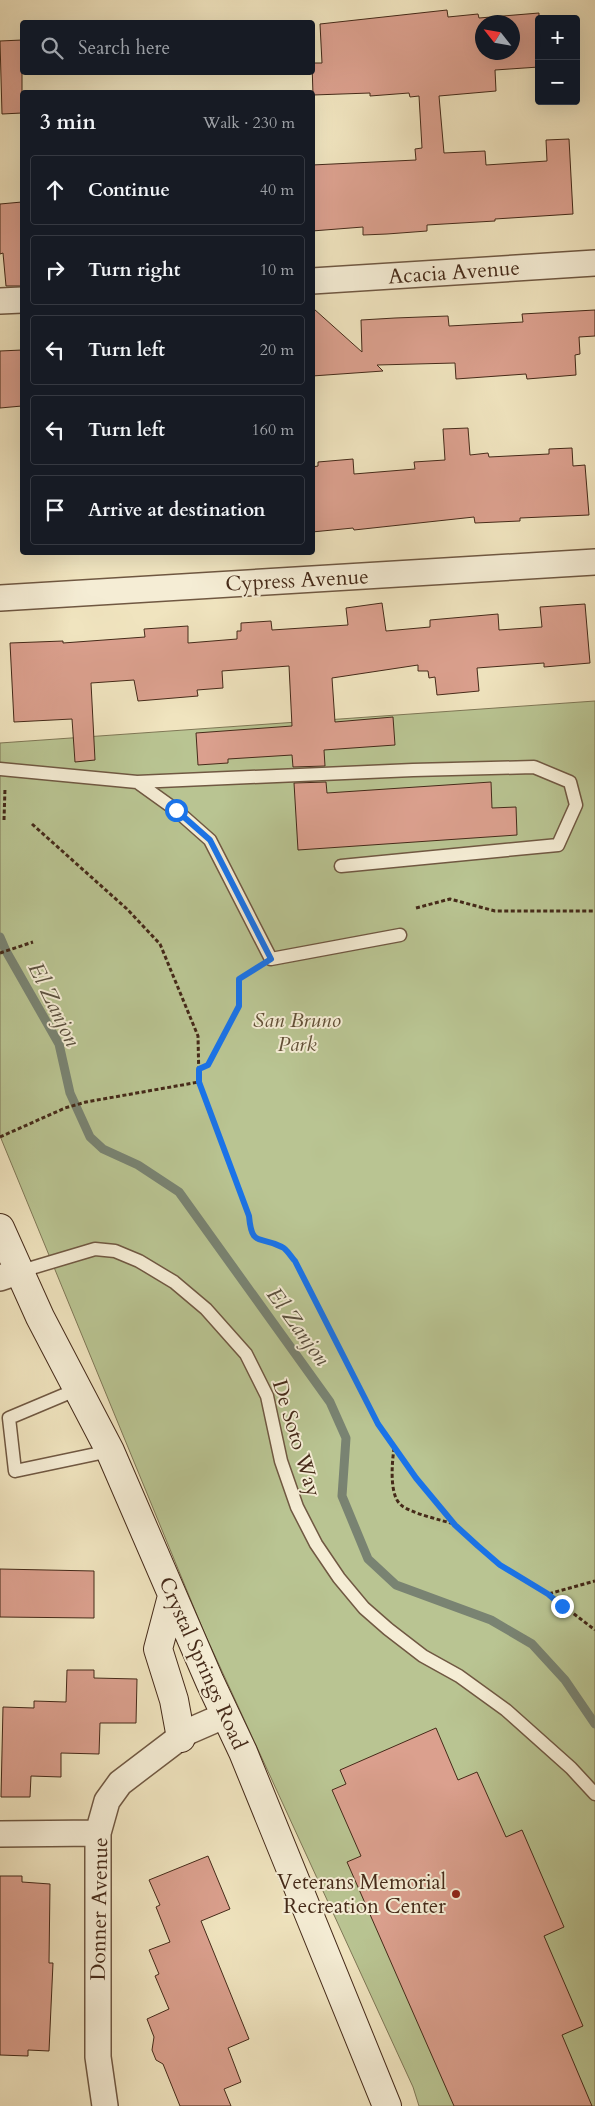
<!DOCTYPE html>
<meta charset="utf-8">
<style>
body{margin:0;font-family:Cardo,serif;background:#242831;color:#f1f3f6}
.controls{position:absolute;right:15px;top:15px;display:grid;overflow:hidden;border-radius:5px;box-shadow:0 5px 20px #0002}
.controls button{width:45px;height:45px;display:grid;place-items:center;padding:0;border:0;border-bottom:1px solid #363941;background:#171b24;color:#f1f3f6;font:25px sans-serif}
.compass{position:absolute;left:475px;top:15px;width:45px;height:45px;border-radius:50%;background:#171b24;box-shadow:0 5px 20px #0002;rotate:301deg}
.stop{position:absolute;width:15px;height:15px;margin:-11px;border:4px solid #1a73e8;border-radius:50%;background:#fff}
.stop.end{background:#1a73e8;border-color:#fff;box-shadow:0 1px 5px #0008}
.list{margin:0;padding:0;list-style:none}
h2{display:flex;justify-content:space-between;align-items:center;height:65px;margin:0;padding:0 20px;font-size:21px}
h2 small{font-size:16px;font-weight:400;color:#9ea1a6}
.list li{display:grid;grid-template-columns:32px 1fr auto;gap:15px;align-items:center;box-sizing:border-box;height:70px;margin:0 10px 10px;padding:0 10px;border:1px solid #363941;border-radius:5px}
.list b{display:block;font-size:19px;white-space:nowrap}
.list em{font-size:16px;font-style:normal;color:#9ea1a6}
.icon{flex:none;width:28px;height:28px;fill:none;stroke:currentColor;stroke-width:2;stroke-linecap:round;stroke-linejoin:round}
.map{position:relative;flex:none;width:595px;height:2106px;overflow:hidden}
.search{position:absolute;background:#171b24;box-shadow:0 5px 20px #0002;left:20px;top:20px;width:295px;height:55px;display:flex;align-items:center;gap:12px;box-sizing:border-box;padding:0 18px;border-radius:5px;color:#9ea1a6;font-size:19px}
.panel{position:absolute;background:#171b24;box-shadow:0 5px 20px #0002;left:20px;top:90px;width:295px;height:465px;border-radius:5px}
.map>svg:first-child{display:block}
.green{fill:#b9c492;stroke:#7f7756}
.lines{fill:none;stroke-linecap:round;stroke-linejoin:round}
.stream{stroke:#798372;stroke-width:9}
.building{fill:#dba08e;stroke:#452a19;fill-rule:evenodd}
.service-casing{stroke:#705842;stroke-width:15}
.minor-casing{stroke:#705842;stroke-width:28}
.secondary-casing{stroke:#452a19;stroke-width:30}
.path{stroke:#452a19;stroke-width:3;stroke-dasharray:4 2.5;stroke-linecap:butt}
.service{stroke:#f5edd5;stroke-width:12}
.minor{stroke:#f5edd5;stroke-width:25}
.secondary{stroke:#f5edd5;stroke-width:28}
.route{stroke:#1a73e8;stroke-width:6}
.poi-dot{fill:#8f2418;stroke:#f5edd5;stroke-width:2}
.labels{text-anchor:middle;stroke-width:4;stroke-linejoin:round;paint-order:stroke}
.street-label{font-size:21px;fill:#452a19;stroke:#f5edd5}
.park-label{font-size:21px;font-style:italic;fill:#625037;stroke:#f5edd5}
.poi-label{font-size:21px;fill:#452a19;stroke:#f5edd5;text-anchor:end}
.water-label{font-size:22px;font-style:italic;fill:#5a4f3e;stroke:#f5edd5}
</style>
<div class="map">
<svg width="595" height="2106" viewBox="0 0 595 2106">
<rect width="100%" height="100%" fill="#f0e4bf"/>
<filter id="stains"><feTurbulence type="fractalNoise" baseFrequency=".004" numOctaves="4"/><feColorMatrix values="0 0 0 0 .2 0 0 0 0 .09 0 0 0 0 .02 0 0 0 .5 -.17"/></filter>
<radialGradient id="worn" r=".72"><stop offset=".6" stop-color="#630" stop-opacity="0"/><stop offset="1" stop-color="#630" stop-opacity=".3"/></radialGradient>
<path class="green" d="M 595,701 L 595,2106 L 419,2106 L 413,2087 L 204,1632 L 0,1136 L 0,743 Z"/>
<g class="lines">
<path class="stream" d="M 0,937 L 6,951 L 59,1044 L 70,1093 L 90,1137 L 103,1149 L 138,1165 L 179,1192 L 330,1402 L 346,1438 L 342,1496 L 368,1559 L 396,1585 L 491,1620 L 532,1644 L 565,1680 L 595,1724"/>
</g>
<path class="building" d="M 447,10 L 448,17 L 478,14 L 479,18 L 539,13 L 539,67 L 495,70 L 496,91 L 439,96 L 444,153 L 485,151 L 486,165 L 547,161 L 546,140 L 569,139 L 573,214 L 495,219 L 495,221 L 427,225 L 427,231 L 387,234 L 363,235 L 363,227 L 312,231 L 312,165 L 416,160 L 415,149 L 422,148 L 419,96 L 410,97 L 409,93 L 370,96 L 370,93 L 313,95 L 312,63 L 322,63 L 320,24 ZM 482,22 L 512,22 L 512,52 L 482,52 Z
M 22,40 L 22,113 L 2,114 L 0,41 Z
M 22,202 L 22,286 L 6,286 L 3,253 L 0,254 L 0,204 Z
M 314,309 L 362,352 L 361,320 L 395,318 L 448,316 L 449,326 L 523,322 L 522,314 L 595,310 L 595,336 L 579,337 L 580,354 L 575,355 L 576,375 L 527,379 L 526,374 L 456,379 L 455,363 L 377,365 L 383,371 L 312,376 Z
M 22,350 L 22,406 L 0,408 L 0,351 Z
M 468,428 L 470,455 L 488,453 L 489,457 L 549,454 L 549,449 L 572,448 L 573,466 L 585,465 L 589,515 L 520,518 L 520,521 L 475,523 L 474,517 L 354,530 L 353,528 L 312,532 L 312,467 L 318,466 L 318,462 L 353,459 L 354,474 L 415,469 L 414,462 L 445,460 L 443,429 Z
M 382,603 L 386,631 L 430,627 L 430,620 L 498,614 L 499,630 L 542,627 L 540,607 L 585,604 L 590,663 L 544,667 L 544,663 L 477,668 L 479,691 L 437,695 L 435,677 L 429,678 L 428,671 L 418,671 L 418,665 L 332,678 L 335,722 L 393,717 L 395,745 L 324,750 L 325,766 L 293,767 L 292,755 L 228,759 L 228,763 L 198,765 L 196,733 L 292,726 L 289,666 L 222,671 L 223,688 L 197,690 L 198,696 L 138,701 L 134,680 L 91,683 L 95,760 L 75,762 L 72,719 L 14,722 L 10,643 L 63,641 L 63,643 L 145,637 L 144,629 L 188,626 L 188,643 L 237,639 L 237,631 L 241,631 L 241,623 L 271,621 L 272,630 L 348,625 L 346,608 Z
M 326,782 L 327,793 L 491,782 L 492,808 L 516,807 L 517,835 L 298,850 L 294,783 Z
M 0,1569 L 94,1571 L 94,1618 L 0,1617 Z
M 67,1670 L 94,1670 L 94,1678 L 137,1679 L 136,1723 L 100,1723 L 99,1754 L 61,1753 L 61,1777 L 31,1776 L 30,1797 L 1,1797 L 3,1707 L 34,1708 L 34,1701 L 66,1702 Z
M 436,1728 L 458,1780 L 477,1772 L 506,1837 L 522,1830 L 564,1927 L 544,1936 L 583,2026 L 562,2035 L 592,2106 L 454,2106 L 347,1862 L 361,1856 L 332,1790 L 346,1784 L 340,1770 Z
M 208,1856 L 230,1909 L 201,1921 L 249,2039 L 228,2048 L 241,2082 L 224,2089 L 231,2106 L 180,2106 L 163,2064 L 156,2060 L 152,2050 L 154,2037 L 147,2019 L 169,2009 L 155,1976 L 159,1974 L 149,1950 L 170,1942 L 156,1907 L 160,1905 L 149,1880 Z
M 0,1876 L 22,1876 L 22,1882 L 50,1884 L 49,1963 L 53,1963 L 49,2051 L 28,2050 L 28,2056 L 0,2055 Z"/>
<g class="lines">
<defs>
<path id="service" d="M 0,769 L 137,782 L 176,810 L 210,840 L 271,959 L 400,935
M 137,782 L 413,770 L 534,767 L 570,782 L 576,805 L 558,845 L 341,866
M 18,1272 L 95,1249 L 115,1251 L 139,1261 L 174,1282 L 206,1309 L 246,1354 L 267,1396 L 281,1461 L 297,1507 L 316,1544 L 339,1578 L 364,1608 L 388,1629 L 423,1656 L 459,1676 L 506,1710 L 571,1768 L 595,1794
M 78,1389 L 9,1418 L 15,1471 L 110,1451"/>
<path id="minor" d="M 312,281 L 595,263
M 0,301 L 22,300
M 0,598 L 595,562
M 0,1278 L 18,1272
M 0,1834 L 98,1833
M 105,2106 L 98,2057 L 98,1833 L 107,1801 L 120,1783 L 187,1732 L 226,1715"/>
<path id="secondary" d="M 0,1228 L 40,1317 L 110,1451 L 210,1682 L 243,1752 L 387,2106
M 172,1596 L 158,1649 L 174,1700 L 181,1738"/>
</defs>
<use href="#service" class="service-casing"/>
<use href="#minor" class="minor-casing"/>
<use href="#secondary" class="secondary-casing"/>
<path class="path" d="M 4,820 L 5,788
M 32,824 L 127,909 L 160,944 L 198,1036 L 199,1082 L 249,1216 C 252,1248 259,1235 282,1247 C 287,1249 291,1257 295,1261 L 378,1424 L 416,1478 L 455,1525 L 478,1546 L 500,1565 L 548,1594 L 595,1581
M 416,908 L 450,899 L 495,911 L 595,911
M 0,953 L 33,942
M 199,1069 L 208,1065 L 239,1006 L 239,979 L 255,969
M 0,1137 L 65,1108 L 86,1102 L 199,1082
M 394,1448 C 392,1463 389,1495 401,1505 C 410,1513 441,1520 454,1524
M 548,1594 L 595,1630"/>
<use href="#service" class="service"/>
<use href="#minor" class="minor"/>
<use href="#secondary" class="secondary"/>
</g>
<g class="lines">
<path class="route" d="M 176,810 L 210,840 L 271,959 L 239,979 L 239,1006 L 208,1065 L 199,1069 L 199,1082 L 249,1216 C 252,1248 259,1235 282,1247 C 287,1249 291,1257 295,1261 L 378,1424 L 416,1478 L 455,1525 L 478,1546 L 500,1565 L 548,1594 L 562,1606"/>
</g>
<circle class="poi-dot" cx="456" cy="1894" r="5"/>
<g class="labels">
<g class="street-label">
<text transform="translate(454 272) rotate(-4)" y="7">Acacia Avenue</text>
<text transform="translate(297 580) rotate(-3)" y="7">Cypress Avenue</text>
<text transform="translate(297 1438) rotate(73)" y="7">De Soto Way</text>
<text transform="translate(203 1663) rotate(66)" y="7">Crystal Springs Road</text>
<text transform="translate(99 1909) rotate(-89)" y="7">Donner Avenue</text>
</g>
<g class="park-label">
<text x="297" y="1027">San Bruno<tspan x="297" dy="24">Park</tspan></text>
</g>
<g class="poi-label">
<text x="446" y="1889">Veterans Memorial<tspan x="446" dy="24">Recreation Center</tspan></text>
</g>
<g class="water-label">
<text transform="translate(55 1004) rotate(64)" y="8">El Zanjon</text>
<text transform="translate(299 1326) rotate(54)" y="8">El Zanjon</text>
</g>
</g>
<rect width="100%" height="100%" filter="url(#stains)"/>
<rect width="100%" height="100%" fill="url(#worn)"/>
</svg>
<div class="controls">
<button>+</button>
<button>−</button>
</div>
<svg class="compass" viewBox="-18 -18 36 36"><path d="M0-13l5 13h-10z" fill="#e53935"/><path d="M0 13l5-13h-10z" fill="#9ea1a6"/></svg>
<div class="stop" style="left:176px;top:810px"></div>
<div class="stop end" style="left:562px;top:1606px"></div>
<div class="search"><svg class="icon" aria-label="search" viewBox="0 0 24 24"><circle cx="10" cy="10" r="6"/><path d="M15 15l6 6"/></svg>Search here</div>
<section class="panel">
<h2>3 min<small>Walk · 230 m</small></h2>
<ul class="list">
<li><svg class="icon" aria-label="ahead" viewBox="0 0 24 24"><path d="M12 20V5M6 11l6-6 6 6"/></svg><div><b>Continue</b></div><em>40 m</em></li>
<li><svg class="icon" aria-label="right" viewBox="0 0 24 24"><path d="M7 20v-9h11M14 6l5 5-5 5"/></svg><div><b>Turn right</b></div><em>10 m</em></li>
<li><svg class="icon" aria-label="left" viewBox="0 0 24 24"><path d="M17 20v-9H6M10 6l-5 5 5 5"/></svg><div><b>Turn left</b></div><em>20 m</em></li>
<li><svg class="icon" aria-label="left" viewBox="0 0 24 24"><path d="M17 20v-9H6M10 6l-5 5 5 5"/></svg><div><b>Turn left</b></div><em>160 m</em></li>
<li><svg class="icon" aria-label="arrive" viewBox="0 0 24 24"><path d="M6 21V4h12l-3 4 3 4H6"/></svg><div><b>Arrive at destination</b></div></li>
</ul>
</section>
</div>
